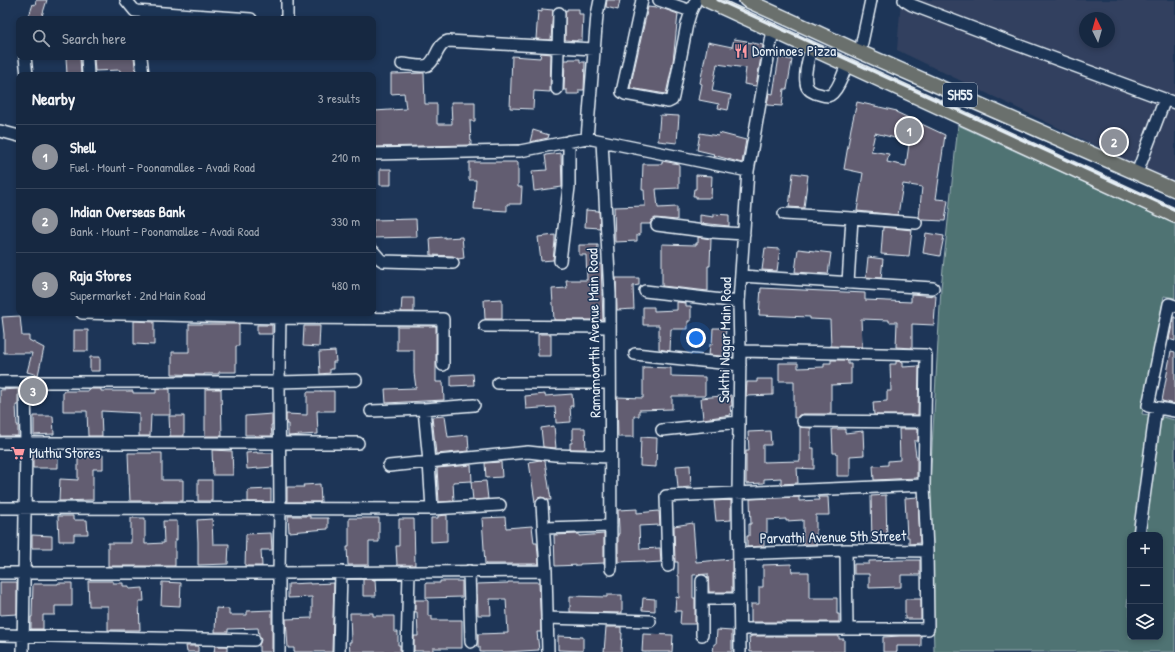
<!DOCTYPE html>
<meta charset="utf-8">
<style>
body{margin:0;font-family:"Patrick Hand",sans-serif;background:#23344c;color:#f1f3f6}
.controls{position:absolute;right:12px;bottom:12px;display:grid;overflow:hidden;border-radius:8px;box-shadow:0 2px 6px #0003}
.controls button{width:36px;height:36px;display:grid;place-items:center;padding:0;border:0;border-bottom:1px solid #35445a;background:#162841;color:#f1f3f6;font:20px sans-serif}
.compass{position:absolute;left:1079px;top:12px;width:36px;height:36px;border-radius:50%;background:#162841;box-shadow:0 2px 6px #0003;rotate:355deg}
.you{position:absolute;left:696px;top:338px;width:14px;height:14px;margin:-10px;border:3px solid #fff;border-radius:50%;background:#1a73e8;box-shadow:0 0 0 6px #1a73e833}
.badge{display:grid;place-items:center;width:26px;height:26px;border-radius:50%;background:#8c9099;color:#fff;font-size:13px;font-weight:700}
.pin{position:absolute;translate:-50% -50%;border:2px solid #fff;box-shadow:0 1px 4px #0006}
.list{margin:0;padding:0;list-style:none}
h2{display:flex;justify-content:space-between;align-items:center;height:52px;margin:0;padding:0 16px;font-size:17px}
h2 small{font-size:13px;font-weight:400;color:#9ea6b1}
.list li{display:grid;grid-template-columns:26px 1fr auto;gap:12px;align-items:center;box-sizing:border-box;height:64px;padding:0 16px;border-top:1px solid #35445a}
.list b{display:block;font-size:15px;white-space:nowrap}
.list p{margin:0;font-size:13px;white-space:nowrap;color:#9ea6b1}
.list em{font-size:13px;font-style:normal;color:#9ea6b1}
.icon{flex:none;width:22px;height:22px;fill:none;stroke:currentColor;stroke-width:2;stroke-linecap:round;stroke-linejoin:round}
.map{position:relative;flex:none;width:1175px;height:652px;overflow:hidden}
.search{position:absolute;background:#162841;box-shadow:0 2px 6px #0003;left:16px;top:16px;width:360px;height:44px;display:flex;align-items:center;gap:10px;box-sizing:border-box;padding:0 14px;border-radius:8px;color:#9ea6b1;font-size:15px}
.panel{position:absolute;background:#162841;box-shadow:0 2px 6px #0003;left:16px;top:72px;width:360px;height:244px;border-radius:8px}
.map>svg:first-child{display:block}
.built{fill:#32415f;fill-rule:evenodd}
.green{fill:#507373;stroke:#9cb2b6}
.building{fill:#625d71;stroke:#e8f1f8;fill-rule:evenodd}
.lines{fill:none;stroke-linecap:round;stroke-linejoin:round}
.minor-casing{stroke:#e8f1f8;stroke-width:14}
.major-casing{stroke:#e8f1f8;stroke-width:16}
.minor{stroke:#1d3557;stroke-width:11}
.major{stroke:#6a706d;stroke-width:13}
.rail{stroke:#e8f1f8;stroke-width:3}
.labels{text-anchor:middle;stroke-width:3;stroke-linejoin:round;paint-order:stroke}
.shield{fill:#1d3557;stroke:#abb9c8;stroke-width:1}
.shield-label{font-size:14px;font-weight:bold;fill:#e8f1f8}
.poi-label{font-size:15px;fill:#e8f1f8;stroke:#1d3557;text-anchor:start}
.street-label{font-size:15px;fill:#e8f1f8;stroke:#1d3557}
</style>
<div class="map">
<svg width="1175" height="652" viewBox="0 0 1175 652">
<rect width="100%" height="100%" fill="#1d3557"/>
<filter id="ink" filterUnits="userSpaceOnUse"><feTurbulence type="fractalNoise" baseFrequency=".025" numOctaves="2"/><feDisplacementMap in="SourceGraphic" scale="8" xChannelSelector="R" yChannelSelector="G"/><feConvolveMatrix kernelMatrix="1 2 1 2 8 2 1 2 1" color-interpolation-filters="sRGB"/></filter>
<g filter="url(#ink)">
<path class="built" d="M 901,0 L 1175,0 L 1175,184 L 897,50 ZM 1085,18 L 1109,18 L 1109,42 L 1085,42 Z"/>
<path class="green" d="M 958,125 L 1175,224 L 1175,298 L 1164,296 L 1142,414 L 1151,415 L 1136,535 L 1130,535 L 1130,581 L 1127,606 L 1130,607 L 1130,637 L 1160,637 L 1160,535 L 1142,535 L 1158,416 L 1175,420 L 1175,652 L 934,652 L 930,484 L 941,288 Z"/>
<path class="building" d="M 36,0 L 47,0 L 41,19 L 28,19 L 33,4 L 35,5 Z
M 607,0 L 620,0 L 618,10 L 606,7 Z
M 648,7 L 664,9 L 678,14 L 673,62 L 666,94 L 630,88 Z
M 542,9 L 553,10 L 551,40 L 536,39 L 538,11 L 542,12 Z
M 567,9 L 579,9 L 579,14 L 583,14 L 582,40 L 577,40 L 577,41 L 565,40 L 565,10 L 567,11 Z
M 734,39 L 747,41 L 747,42 L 763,45 L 756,86 L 744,84 L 746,68 L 717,64 L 712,91 L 731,95 L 728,110 L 718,108 L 719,104 L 699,100 L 702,84 L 700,83 L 708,42 L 732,47 Z
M 541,53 L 551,54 L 550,92 L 534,91 L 533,109 L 510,108 L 512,56 L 540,58 Z
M 66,57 L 80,57 L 81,75 L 67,75 Z
M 115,57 L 134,57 L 136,74 L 120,75 L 120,70 L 95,71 L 94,58 Z
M 779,57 L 792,60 L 787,89 L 784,89 L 782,106 L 767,105 L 769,93 L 773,94 Z
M 569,59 L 580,59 L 580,62 L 585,62 L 584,90 L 579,90 L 579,94 L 567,94 L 567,90 L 564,90 L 565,60 L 569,60 Z
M 424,73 L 425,104 L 437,104 L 437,124 L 452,124 L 451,102 L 475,102 L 475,121 L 470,121 L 471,145 L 373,147 L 373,128 L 375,128 L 374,111 L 406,109 L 404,93 L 391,94 L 391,74 Z
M 857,102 L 897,111 L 896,112 L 945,135 L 936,199 L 948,200 L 945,221 L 922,220 L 919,217 L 922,187 L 903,184 L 898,215 L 857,211 L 863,173 L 844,169 L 851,128 ZM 875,133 L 903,140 L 902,143 L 909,144 L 906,166 L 887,162 L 889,154 L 871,151 Z
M 660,115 L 679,116 L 677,143 L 658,141 Z
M 533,130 L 549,135 L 548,138 L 530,142 Z
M 700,133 L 718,136 L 719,133 L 746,140 L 742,163 L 713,155 L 714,154 L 697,150 Z
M 561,153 L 562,187 L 534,191 L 532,171 L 547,170 L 545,155 Z
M 662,161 L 679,164 L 679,188 L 656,189 L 658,208 L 677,207 L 677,220 L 655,218 L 652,220 L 650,224 L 640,224 L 640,235 L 637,235 L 637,241 L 615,242 L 614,207 L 645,206 L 644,190 L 642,190 L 643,164 L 662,164 Z
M 469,162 L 518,162 L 518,187 L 522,187 L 521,204 L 507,204 L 507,211 L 474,209 L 476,180 L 469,180 Z
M 380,169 L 391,169 L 391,185 L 380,185 Z
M 793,173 L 808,175 L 804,208 L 789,207 Z
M 696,175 L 712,176 L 711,198 L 696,198 L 696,196 L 693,196 L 694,189 L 696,189 Z
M 586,210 L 599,211 L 600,228 L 585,227 Z
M 714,214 L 729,215 L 729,226 L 700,223 L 700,215 L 714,217 Z
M 416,219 L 417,237 L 373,238 L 373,220 Z
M 883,227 L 912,230 L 909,256 L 881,254 Z
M 926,233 L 944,236 L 940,256 L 923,253 Z
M 555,235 L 555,241 L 553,260 L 541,261 L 538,237 Z
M 445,237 L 445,238 L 462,237 L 464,258 L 458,259 L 453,256 L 431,255 L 430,238 Z
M 698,237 L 711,239 L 710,266 L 708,266 L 708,291 L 662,286 L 662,244 L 696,245 L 696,243 L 698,243 Z
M 579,245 L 598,245 L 598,264 L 601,264 L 603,320 L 554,320 L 552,289 L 567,288 L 566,280 L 587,280 L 586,255 L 579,255 Z
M 765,248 L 780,249 L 777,271 L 762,270 Z
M 798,249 L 831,253 L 828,274 L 795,272 Z
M 868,257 L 883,259 L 881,278 L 866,277 Z
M 616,278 L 639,278 L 639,285 L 633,286 L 634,309 L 617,310 Z
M 761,288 L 865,293 L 865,300 L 911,302 L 911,294 L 936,296 L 934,325 L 912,324 L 912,348 L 896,347 L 897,322 L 889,322 L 889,320 L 861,319 L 862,347 L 831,346 L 830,320 L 810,319 L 810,317 L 759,315 Z
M 402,298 L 414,298 L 414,312 L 401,312 Z
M 502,299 L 502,319 L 485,319 L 484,300 Z
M 677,302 L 686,303 L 686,306 L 691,306 L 691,321 L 688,321 L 688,329 L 671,329 L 670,351 L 659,349 L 659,325 L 643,325 L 643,307 L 654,307 L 654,311 L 677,310 Z
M 20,316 L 22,336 L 29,336 L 29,340 L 44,348 L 38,375 L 27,372 L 32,353 L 4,353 L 4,334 L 2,317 Z
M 1174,317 L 1175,317 L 1175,341 L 1169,339 Z
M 134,321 L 154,322 L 154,345 L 134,344 Z
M 189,324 L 239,324 L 239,346 L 236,346 L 236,372 L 219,372 L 219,374 L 204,374 L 204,375 L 172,374 L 172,352 L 189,352 Z
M 257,325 L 272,325 L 272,334 L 257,334 Z
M 304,326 L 320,326 L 319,347 L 303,346 Z
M 397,326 L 436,326 L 436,382 L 443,382 L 444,400 L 386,403 L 385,389 L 416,388 L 414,373 L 414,350 L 397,350 Z
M 713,328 L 726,328 L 725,345 L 732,346 L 731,357 L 709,355 L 710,344 L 712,345 Z
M 74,330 L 88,330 L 88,351 L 74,351 Z
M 538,334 L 551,334 L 551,356 L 538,356 Z
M 335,351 L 336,362 L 333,362 L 333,369 L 330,369 L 330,373 L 320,374 L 319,352 Z
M 1171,351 L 1175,352 L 1175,404 L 1162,401 Z
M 90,357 L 100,357 L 100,371 L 90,371 Z
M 831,360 L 848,360 L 848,364 L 851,364 L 851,384 L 831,385 L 831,414 L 803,414 L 799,415 L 797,418 L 794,418 L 794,381 L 779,381 L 779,363 L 798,363 L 798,368 L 824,367 L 824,363 L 831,363 Z
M 896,361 L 903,362 L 903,367 L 919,366 L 918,415 L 874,415 L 873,402 L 887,401 L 887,391 L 891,391 L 890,364 L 896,364 Z
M 643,367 L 671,368 L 671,376 L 705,377 L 705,396 L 672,396 L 672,409 L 639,410 L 639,416 L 634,416 L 634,437 L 618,437 L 617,397 L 643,398 Z
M 473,374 L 474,385 L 451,386 L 451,375 Z
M 757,379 L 773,379 L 773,395 L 746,396 L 747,382 L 757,382 Z
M 18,389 L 18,405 L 16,405 L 17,425 L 18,425 L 18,436 L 0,436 L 0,390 Z
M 88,389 L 101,389 L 101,391 L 133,391 L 133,393 L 156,393 L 156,389 L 170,389 L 170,415 L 151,415 L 150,436 L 139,436 L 139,413 L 101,411 L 102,436 L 88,436 L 87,411 L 63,411 L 63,391 L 88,391 Z
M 205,389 L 221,389 L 222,436 L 205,436 Z
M 321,391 L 334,391 L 334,411 L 317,411 L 318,434 L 288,436 L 288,424 L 286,424 L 286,414 L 307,415 L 307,392 L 321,392 Z
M 545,394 L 545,396 L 572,394 L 573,406 L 570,406 L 571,422 L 556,423 L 555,407 L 526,409 L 525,396 Z
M 731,395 L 732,406 L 730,406 L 731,415 L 703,419 L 701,398 Z
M 272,414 L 272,425 L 271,425 L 272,436 L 255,436 L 255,435 L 245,435 L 245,416 Z
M 34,416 L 53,416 L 54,434 L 34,435 Z
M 169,416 L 184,416 L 184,436 L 170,436 Z
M 445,416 L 448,437 L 468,435 L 469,451 L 436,454 L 432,417 Z
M 554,426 L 556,448 L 543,447 L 541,428 Z
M 800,427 L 811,428 L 811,448 L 814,448 L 814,469 L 797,468 L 798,483 L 781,484 L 781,478 L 764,479 L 764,483 L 746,484 L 746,451 L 749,451 L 748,432 L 770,431 L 771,445 L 763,445 L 763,462 L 800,461 Z
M 573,428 L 585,428 L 586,449 L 570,449 L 570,443 L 572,443 L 572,439 L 573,439 Z
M 832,429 L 845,429 L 845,433 L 863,431 L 864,455 L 850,456 L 850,476 L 837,476 L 837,453 L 833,453 Z
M 899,429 L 918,429 L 918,441 L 914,441 L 916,456 L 917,456 L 917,478 L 874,480 L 873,466 L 888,465 L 888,461 L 900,460 Z
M 641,437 L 657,438 L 656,467 L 640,466 Z
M 212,450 L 232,451 L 233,475 L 213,475 Z
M 33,452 L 58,452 L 58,468 L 33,468 Z
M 257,452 L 257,453 L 273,453 L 273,467 L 247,469 L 246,453 Z
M 128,453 L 162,453 L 162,480 L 183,480 L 183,501 L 130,501 Z
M 93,455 L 103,455 L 103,469 L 93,469 L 93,500 L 59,501 L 60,479 L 78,480 L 78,457 L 93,457 Z
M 540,460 L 545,461 L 551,500 L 548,500 L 545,498 L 541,497 L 538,498 L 535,502 L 529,462 Z
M 501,462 L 502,477 L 486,478 L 485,463 Z
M 471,465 L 472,481 L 453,482 L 454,501 L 439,502 L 437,468 Z
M 690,465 L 691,487 L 678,488 L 676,466 Z
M 198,480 L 212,480 L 212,501 L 198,501 Z
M 486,481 L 488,499 L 473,500 L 471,482 Z
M 320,484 L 321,502 L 287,502 L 287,487 L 304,487 L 303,485 Z
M 271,489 L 271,502 L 248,502 L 248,490 Z
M 886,495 L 887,544 L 872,543 L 871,496 Z
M 799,497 L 799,501 L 819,500 L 818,497 L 828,497 L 829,515 L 816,515 L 816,544 L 803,544 L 803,520 L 786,521 L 786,519 L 767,520 L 767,533 L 764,533 L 764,546 L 747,547 L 747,536 L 749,536 L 749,524 L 751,524 L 750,499 Z
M 918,497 L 920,543 L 909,544 L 909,537 L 907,537 L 905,498 Z
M 731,500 L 731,520 L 716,521 L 714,501 Z
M 637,509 L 637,513 L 659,511 L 660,525 L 639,526 L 640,549 L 660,548 L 661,562 L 645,563 L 644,561 L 618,562 L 618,534 L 619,534 L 619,529 L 618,510 Z
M 447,515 L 447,541 L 431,542 L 431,518 L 438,518 L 438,516 Z
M 58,516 L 73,516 L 73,520 L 87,520 L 88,534 L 74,534 L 74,541 L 59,541 Z
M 288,516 L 310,516 L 310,518 L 328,518 L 328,529 L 289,532 Z
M 505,517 L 506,528 L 532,526 L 534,543 L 537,543 L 539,564 L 485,564 L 482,518 Z
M 131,518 L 145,518 L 145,544 L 164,543 L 163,521 L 177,521 L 177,540 L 175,540 L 175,566 L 108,566 L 108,543 L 131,543 Z
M 349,518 L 379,518 L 379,542 L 369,542 L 369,565 L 348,565 L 347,547 L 349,547 Z
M 212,519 L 213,544 L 229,544 L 228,564 L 198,565 L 198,542 L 197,520 Z
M 399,519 L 414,519 L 415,565 L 397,565 L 396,546 L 399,546 Z
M 693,523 L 696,562 L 732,559 L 732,592 L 709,592 L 708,574 L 693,575 L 693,598 L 695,598 L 695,624 L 680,624 L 681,611 L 675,611 L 676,597 L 679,598 L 679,576 L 678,576 L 678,562 L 675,562 L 674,526 Z
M 271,533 L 272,550 L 261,550 L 262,566 L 245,566 L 246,534 Z
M 579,534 L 579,536 L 604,534 L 604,563 L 580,564 L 580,565 L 555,566 L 554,535 Z
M 32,535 L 52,536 L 52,548 L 32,548 Z
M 901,560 L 920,560 L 920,575 L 901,575 L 901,587 L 869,588 L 869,574 L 854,574 L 854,564 L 869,564 L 869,561 Z
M 791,564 L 792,572 L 809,572 L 809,598 L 837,598 L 837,614 L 839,614 L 839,622 L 751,622 L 751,604 L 759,604 L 759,587 L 763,587 L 763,565 Z
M 363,579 L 375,580 L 376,596 L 363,596 Z
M 88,581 L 113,581 L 113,583 L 123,583 L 123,586 L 129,586 L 129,589 L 143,588 L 144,601 L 139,601 L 140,630 L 108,630 L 108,606 L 89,606 Z
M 440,581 L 462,581 L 462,597 L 426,598 L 426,583 L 440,583 Z
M 0,582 L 17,582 L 17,614 L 0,615 Z
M 162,582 L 181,583 L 180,606 L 161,605 Z
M 508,582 L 539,582 L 541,632 L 537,632 L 539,650 L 506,652 L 480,652 L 480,647 L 478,647 L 478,634 L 508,633 L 506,599 L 490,599 L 491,615 L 478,615 L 477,584 L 508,583 Z
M 58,583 L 72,583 L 72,606 L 55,606 L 55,615 L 43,615 L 43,629 L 31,629 L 31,617 L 32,617 L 33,584 L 58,584 Z
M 310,583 L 310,584 L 334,583 L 332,652 L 294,652 L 294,648 L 288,648 L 286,619 L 312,618 L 312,597 L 288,598 L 288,584 Z
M 607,595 L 622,595 L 622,613 L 570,612 L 570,596 L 607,597 Z
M 643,598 L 655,599 L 655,611 L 642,610 Z
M 905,599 L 921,599 L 921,619 L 905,619 Z
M 415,600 L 428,600 L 428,616 L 432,616 L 432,620 L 462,620 L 462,648 L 433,648 L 433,651 L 414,651 L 414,636 L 418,636 L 417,612 L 415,612 Z
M 216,608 L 229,609 L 229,615 L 247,615 L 247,611 L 272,610 L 272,652 L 259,652 L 259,645 L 261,640 L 259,635 L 258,628 L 228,629 L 228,632 L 215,632 Z
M 350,613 L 373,613 L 373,616 L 394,616 L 394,632 L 398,632 L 398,645 L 400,645 L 400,652 L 350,652 L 349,642 L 351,642 Z
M 606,627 L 621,627 L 621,633 L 622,633 L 621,652 L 604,652 Z
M 717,630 L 732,631 L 732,652 L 713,652 L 714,644 L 716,644 Z
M 643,634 L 673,635 L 672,652 L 642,652 Z
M 558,636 L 583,637 L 583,651 L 558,650 Z
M 751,636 L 839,636 L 839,639 L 844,639 L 844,652 L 750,652 L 749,637 L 751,637 Z
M 900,636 L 921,636 L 921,646 L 897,646 L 897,652 L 883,652 L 883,637 Z
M 186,646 L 198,646 L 198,652 L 187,652 Z
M 215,646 L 227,646 L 227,652 L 214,652 Z"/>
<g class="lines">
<defs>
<path id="minor" d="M 126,0 L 135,11 L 251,19
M 287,0 L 287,19
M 642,0 L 622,92 L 625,94 L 668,102 L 672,100 L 673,97 L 687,24 L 691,11 L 696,0
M 659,0 L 691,11
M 904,0 L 912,5 L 1012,43 L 1175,103
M 811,48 C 809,58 804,71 806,82 C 806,88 810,91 815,93 C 819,94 824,96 828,96 C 837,94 844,72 847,64
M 860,52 L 871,0
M 25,57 L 27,75
M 87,57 L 88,75
M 141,57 L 143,75
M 402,64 C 408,64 422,68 428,65 C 437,60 436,45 448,41 L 594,49
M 557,89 L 559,13
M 0,131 L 19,136
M 587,138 L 597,15 L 600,0
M 602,141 L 610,294 L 611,569
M 373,154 L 520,151 L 587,138 L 748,171
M 1137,173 L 1165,99
M 784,214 L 852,218 L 848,283
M 852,218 L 916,223
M 657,225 L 712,232 L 744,234
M 373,251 L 380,259 L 383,261 L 453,263
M 560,261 L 569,187 L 569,141
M 741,276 L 933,288
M 645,291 L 739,302
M 1175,306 L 1169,304 L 1148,406 L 1175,411
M 82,313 L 280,318 L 443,319 L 443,365
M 485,326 L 610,327
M 635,354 L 740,365
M 0,382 L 279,382 L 356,380
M 498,383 L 610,383
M 424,409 L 429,462 L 432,509
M 371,411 L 424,409 L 474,405
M 803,421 L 925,422
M 662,430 L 739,422
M 0,443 L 358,443
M 389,466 L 528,452 L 555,455 L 610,457
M 542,504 L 546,571 L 548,652
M 0,508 L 432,509 L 500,505
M 544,528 L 611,526
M 1139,535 L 1156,408
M 846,550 L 847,629
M 739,554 L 846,550 L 927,551
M 668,566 L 666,496 L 924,485
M 469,571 L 471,642
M 0,573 L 279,573 L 546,571
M 702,581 L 702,635
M 702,599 L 739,599
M 547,618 L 650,621
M 740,629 L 928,629 L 927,551 L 924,485 L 925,422 L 926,355 L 740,351
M 0,635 L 254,640
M 23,652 L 26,444 L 25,382
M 279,652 L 279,573 L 280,508 L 279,382 L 280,313
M 339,652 L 341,572
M 407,652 L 409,572
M 740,652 L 738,493 L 740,351 L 739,302 L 748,171 L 773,30"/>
<path id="major" d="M 706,0 L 1175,216
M 746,0 L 860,52 L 1175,190"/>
</defs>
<use href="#minor" class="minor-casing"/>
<use href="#major" class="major-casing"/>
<use href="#minor" class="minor"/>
<use href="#major" class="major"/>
<path class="rail" d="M 718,0 L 1175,210"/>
</g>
</g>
<defs>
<symbol id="restaurant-bare" viewBox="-9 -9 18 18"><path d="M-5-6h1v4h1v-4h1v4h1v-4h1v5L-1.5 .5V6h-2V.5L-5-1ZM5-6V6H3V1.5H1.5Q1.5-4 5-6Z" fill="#ff9aa2" stroke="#1d3557" stroke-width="2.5" paint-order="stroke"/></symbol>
<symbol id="supermarket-bare" viewBox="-9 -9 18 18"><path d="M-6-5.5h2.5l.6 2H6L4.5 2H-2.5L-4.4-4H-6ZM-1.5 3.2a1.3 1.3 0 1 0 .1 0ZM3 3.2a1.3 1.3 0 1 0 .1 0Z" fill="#ff9aa2" stroke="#1d3557" stroke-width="2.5" paint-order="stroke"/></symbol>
</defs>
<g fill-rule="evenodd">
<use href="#restaurant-bare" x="731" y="41" width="20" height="20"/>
<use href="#supermarket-bare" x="8" y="443" width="20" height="20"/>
</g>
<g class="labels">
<rect class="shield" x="943" y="83" width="34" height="24" rx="3"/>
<g class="shield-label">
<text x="960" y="100">SH55</text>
</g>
<g class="poi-label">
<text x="752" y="56">Dominoes Pizza</text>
<text x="29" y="458">Muthu Stores</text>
</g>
<g class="street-label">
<text transform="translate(594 333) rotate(-91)" y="5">Ramamoorthi Avenue Main Road</text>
<text transform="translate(725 340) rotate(-89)" y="5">Sakthi Nagar Main Road</text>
<text transform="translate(833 537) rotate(-1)" y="5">Parvathi Avenue 5th Street</text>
</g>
</g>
</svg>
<div class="controls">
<button>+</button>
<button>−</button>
<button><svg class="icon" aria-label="layers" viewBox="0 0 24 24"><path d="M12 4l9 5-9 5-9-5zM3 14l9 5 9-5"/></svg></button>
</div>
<svg class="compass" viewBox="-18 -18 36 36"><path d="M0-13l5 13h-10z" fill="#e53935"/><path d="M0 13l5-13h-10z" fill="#9ea6b1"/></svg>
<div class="you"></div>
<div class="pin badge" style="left:909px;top:131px">1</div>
<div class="pin badge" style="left:1114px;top:142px">2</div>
<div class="pin badge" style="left:33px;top:391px">3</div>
<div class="search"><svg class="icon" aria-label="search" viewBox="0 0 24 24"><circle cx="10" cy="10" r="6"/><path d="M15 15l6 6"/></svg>Search here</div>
<section class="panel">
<h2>Nearby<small>3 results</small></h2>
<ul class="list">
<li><span class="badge">1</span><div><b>Shell</b><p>Fuel · Mount - Poonamallee - Avadi Road</p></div><em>210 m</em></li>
<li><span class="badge">2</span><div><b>Indian Overseas Bank</b><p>Bank · Mount - Poonamallee - Avadi Road</p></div><em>330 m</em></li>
<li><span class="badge">3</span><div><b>Raja Stores</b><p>Supermarket · 2nd Main Road</p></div><em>480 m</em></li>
</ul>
</section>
</div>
